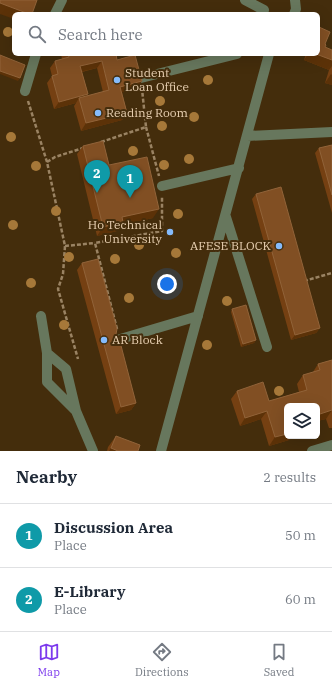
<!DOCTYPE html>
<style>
body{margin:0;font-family:"IBM Plex Serif",serif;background:#f2f2f3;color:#1f2937}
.controls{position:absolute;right:12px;bottom:12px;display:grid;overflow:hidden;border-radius:6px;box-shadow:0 4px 16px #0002}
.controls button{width:36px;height:36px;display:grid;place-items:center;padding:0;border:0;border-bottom:1px solid #e0e1e3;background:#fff;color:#1f2937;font:20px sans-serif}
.you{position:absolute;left:167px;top:284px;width:14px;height:14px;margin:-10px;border:3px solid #fff;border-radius:50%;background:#1a73e8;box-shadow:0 0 0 6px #1a73e833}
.badge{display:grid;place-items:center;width:26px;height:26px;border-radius:50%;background:#7c3aed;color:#fff;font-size:13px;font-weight:700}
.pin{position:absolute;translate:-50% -33px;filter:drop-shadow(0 1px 2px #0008)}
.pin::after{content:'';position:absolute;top:21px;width:14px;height:12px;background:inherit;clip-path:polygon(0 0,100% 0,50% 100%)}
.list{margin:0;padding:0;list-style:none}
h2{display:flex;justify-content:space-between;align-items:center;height:52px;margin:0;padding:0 16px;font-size:17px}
h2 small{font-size:13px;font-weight:400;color:#747a83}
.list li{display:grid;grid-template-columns:26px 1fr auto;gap:12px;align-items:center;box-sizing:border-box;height:64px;padding:0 16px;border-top:1px solid #e0e1e3}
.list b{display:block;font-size:15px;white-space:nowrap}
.list p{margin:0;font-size:13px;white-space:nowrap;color:#747a83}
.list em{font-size:13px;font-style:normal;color:#747a83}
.icon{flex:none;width:22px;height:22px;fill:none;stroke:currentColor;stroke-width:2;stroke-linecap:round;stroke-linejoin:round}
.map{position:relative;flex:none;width:332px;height:451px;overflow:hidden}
.search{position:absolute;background:#fff;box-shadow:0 4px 16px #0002;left:12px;right:12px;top:12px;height:44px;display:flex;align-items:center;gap:10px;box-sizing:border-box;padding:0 14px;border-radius:6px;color:#747a83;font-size:15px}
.sheet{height:180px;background:#fff}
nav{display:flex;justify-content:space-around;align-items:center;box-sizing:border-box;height:56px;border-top:1px solid #e0e1e3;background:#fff;font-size:11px;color:#747a83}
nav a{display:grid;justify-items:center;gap:2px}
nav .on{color:#7c3aed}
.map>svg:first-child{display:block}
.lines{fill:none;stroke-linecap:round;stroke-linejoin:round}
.path{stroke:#9a8363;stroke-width:2.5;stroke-dasharray:4 2;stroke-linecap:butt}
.minor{stroke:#67775d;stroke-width:10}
.tree{fill:#a67839}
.wall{fill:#754012;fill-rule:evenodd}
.shaded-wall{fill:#5c3208}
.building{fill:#814f23;stroke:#916339}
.poi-dot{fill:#85bbfb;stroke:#442d0c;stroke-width:1.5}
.labels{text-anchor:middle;stroke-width:4;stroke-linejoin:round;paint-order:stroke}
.poi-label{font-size:12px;fill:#e7cfb1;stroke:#442d0c;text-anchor:start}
</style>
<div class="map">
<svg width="332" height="451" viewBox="0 0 332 451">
<rect width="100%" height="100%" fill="#442d0c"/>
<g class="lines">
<path class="path" d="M 28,101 L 47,162 L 65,246 L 63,274 L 58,289 L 78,359
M 146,127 L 159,176
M 101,142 L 146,127 L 142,89
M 47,162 L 55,157 L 83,148
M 65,246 L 95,243
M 304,281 L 332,273
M 117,329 L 95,243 L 162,231 L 162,196"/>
<path class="minor" d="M 245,0 L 264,10
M 55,14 L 62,0
M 294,14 L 296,9 L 295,0
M 141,78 L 237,54
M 25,91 L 36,54
M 247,136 L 332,132
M 162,186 L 239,168
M 226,217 L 267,347
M 41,316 L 47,353 L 66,369 L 76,411 L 93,451
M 117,340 L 198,316
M 47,353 L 47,382 L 76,411
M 161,451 L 269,54
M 312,451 L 332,445"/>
</g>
<g class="tree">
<circle cx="8" cy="32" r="5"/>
<circle cx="208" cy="80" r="5"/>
<circle cx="160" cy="101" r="5"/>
<circle cx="194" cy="117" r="5"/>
<circle cx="162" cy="126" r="5"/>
<circle cx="11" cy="137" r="5"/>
<circle cx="133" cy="151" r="5"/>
<circle cx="189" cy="159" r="5"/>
<circle cx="164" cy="165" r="5"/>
<circle cx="36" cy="166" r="5"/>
<circle cx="56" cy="211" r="5"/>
<circle cx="178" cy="214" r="5"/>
<circle cx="13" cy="225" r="5"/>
<circle cx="139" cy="245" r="5"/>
<circle cx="176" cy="253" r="5"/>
<circle cx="69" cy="257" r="5"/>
<circle cx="115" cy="259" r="5"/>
<circle cx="31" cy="283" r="5"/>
<circle cx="129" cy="298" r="5"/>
<circle cx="227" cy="301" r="5"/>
<circle cx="64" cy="325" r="5"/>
<circle cx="207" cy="345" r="5"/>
<circle cx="279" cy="391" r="5"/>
</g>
<path class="wall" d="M 319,27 L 325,47 L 332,50 L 332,85 L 325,83 L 329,70 L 304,60 L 306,54 L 318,54 L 318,29 Z
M 61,54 L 116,54 L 117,60 L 137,89 L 122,92 L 127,113 L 122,120 L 81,131 L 74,106 L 76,103 L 54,109 L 47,83 L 52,76 L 50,68 L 55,61 L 62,59 ZM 97,68 L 103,92 L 86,96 L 88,94 L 82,72 Z
M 332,145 L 332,213 L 315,153 L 319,148 Z
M 83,146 L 109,165 L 153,218 L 121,225 L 117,231 L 97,236 L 77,154 Z
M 256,194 L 320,328 L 316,333 L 291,340 L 252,199 Z
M 82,263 L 116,334 L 136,403 L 131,410 L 116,414 L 77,270 Z
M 232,309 L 256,340 L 254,343 L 241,347 L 231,312 Z
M 332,360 L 332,428 L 329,428 L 326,419 L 317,421 L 317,406 L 287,406 L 289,440 L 269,446 L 261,419 L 240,426 L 231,399 L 237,391 L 269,401 L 299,392 L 297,384 L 303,375 L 313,372 L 318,364 Z
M 116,436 L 138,451 L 107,451 L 108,447 Z"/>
<path class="shaded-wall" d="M 0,3 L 29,14 L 14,14 L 14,19 L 0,14 Z
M 308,54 L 316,54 L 332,60 L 332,66 L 329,70 L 304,60 Z
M 102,61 L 97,68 L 75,73 L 80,66 Z
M 0,71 L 20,78 L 18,81 L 0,74 Z
M 331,74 L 332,75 L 332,85 L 325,83 Z
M 142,81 L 137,89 L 115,94 L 120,87 Z
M 88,94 L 83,101 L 79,98 L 76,103 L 54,109 L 59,102 Z
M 127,113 L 122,120 L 81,131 L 86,123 Z
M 159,209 L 153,218 L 121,225 L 117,231 L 97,236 L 103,227 L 122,217 Z
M 320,328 L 316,333 L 291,340 L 295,335 Z
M 256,340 L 254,343 L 241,347 L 243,344 Z
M 136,403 L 131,410 L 116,414 L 121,407 Z
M 332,410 L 326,419 L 317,421 L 317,415 Z
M 267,411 L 261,419 L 240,426 L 245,418 Z
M 287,434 L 287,436 L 292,436 L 289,440 L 269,446 L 275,437 Z
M 111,448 L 118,451 L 109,451 Z"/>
<path class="building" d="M 0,0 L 37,0 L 32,14 L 29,14 L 0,3 Z
M 319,27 L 330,32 L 325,44 L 326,45 L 325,47 L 332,50 L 332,60 L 316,54 L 318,54 L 318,30 Z
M 68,54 L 116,54 L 117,60 L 135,55 L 142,81 L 120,87 L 127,113 L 86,123 L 79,98 L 109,90 L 102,61 L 80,66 L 88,94 L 59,102 L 52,76 L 58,74 L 55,61 L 69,57 Z
M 0,55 L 25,65 L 20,78 L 0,71 Z
M 103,141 L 109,165 L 147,157 L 159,209 L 122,217 L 123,222 L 103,227 L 83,146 Z
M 332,145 L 332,195 L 319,148 Z
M 281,187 L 320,328 L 295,335 L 256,194 Z
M 98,259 L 117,329 L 116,334 L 119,338 L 136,403 L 121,407 L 82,263 Z
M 246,305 L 256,340 L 243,344 L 232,309 Z
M 332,360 L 332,410 L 317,415 L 317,406 L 287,406 L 287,434 L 275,437 L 267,411 L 245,418 L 237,391 L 263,382 L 269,401 L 307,390 L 303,375 L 320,370 L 318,364 Z
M 116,436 L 140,445 L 138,451 L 118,451 L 111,448 Z"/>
<g class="poi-dot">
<circle cx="117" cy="80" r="4"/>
<circle cx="98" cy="113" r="4"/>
<circle cx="170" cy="232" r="4"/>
<circle cx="279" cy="246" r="4"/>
<circle cx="104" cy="340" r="4"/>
</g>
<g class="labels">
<g class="poi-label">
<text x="125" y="77">Student<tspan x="125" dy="14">Loan Office</tspan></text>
<text x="106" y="117">Reading Room</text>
<text x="162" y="229" text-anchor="end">Ho Technical<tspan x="162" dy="14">University</tspan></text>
<text x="271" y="250" text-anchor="end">AFESE BLOCK</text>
<text x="112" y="344">AR Block</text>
</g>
</g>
</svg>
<div class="controls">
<button><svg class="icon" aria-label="layers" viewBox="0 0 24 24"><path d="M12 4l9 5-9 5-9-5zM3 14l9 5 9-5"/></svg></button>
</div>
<div class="you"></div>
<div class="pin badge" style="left:130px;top:198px;background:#0f9aa8">1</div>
<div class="pin badge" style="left:97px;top:193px;background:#0f9aa8">2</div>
<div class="search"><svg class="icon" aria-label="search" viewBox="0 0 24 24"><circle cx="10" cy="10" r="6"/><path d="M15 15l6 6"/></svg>Search here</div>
</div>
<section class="sheet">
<h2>Nearby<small>2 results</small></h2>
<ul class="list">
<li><span class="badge" style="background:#0f9aa8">1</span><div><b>Discussion Area</b><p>Place</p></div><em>50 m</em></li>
<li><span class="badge" style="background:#0f9aa8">2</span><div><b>E-Library</b><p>Place</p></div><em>60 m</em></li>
</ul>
</section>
<nav>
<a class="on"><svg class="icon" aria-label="map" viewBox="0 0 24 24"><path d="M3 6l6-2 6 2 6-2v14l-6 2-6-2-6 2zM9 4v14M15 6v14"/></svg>Map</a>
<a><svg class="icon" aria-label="directions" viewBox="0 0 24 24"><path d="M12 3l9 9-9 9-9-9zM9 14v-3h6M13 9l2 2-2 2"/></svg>Directions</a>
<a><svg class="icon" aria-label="saved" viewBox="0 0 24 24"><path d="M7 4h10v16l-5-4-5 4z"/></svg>Saved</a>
</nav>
